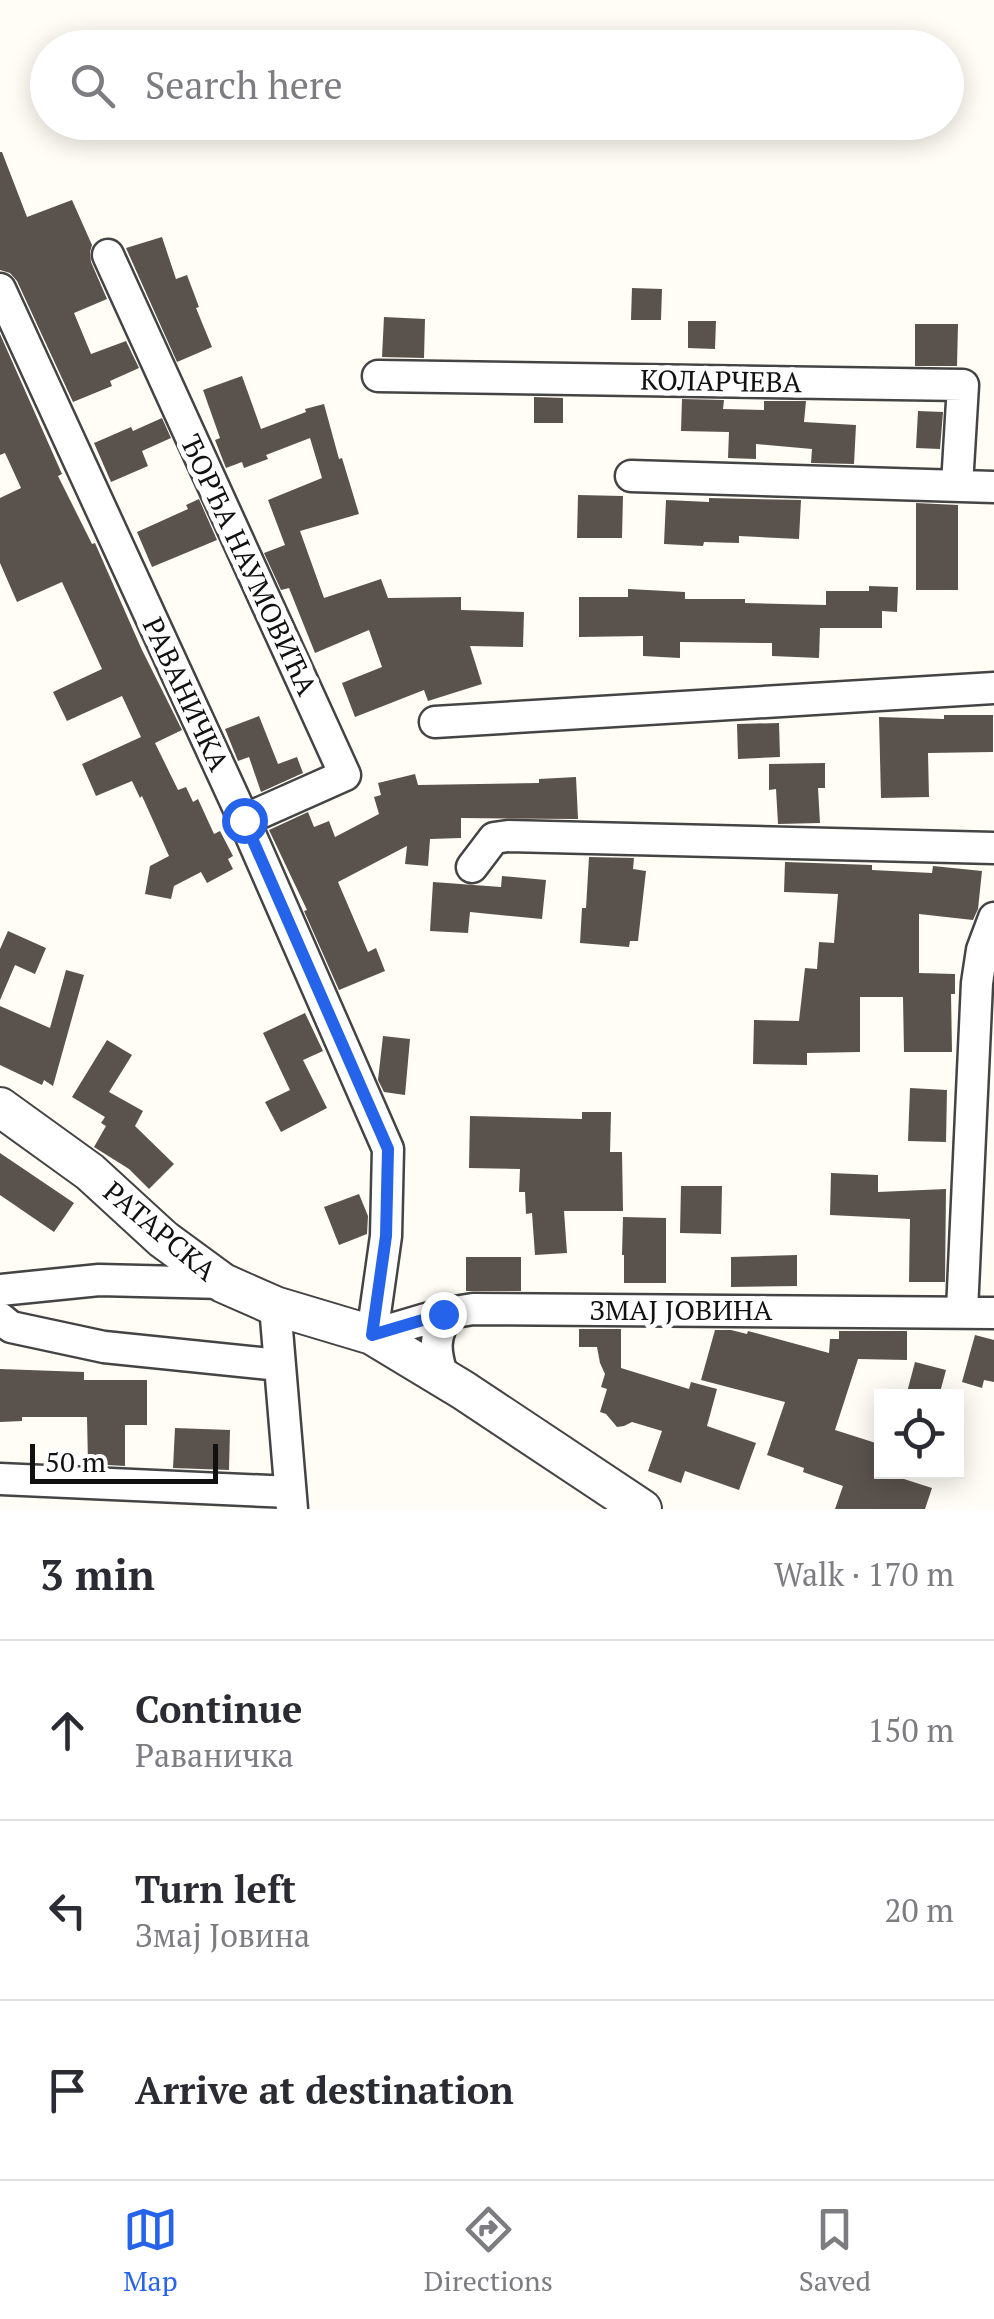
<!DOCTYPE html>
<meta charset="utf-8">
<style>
body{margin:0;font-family:"PT Serif",serif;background:#f2f2f3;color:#2b2b33}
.controls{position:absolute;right:30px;bottom:30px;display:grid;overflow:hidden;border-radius:0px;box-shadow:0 5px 25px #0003}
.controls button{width:90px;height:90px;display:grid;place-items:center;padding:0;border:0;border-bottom:2px solid #e1e1e2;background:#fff;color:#2b2b33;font:50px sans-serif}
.scale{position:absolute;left:30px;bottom:25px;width:188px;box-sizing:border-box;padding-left:10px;border:5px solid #111;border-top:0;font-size:28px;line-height:35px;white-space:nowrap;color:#111;-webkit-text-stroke:8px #fff;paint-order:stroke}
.stop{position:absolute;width:30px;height:30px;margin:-22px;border:8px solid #2563eb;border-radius:50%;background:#fff}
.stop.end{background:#2563eb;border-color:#fff;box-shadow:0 2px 10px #0008}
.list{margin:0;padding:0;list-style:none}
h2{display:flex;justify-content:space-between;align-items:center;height:130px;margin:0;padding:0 40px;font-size:42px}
h2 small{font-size:32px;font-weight:400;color:#7c7c81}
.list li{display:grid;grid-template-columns:65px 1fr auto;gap:30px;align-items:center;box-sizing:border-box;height:180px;padding:0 40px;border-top:2px solid #e1e1e2}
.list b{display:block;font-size:38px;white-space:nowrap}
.list p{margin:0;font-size:32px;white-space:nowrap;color:#7c7c81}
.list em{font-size:32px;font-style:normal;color:#7c7c81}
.icon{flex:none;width:55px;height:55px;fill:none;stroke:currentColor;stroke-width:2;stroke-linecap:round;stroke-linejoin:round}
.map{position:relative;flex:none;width:994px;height:1509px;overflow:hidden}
.search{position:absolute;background:#fff;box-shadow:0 5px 25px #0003;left:30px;right:30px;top:30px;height:110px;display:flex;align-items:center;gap:25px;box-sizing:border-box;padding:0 35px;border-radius:55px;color:#7c7c81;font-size:38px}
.sheet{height:670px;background:#fff}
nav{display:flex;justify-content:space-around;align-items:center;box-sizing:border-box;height:140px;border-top:2px solid #e1e1e2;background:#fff;font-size:28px;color:#7c7c81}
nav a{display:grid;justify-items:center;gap:5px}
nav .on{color:#2563eb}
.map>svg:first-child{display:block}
.building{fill:#5a524d}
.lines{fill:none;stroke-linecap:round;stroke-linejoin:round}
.minor-casing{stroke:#444;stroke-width:35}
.tertiary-casing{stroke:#444;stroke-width:42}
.minor{stroke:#fff;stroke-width:30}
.tertiary{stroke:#fff;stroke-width:38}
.route{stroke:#2563eb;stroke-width:12}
.labels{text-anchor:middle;stroke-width:10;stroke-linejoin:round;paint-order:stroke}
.street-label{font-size:28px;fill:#111;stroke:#fff}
</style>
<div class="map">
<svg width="994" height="1509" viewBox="0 0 994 1509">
<rect width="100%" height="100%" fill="#fffdf5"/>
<path class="building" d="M 0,152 L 2,152 L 27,217 L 72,200 L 92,245 L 90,252 L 91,262 L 107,299 L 74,313 L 91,354 L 126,341 L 139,368 L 110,381 L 112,386 L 73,402 L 17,281 L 10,273 L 0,270 Z
M 162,237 L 176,279 L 187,275 L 199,307 L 196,308 L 212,347 L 177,362 L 126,248 Z
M 632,288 L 662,289 L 661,320 L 631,320 Z
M 384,317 L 425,319 L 424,358 L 382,357 Z
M 688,321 L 716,321 L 715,349 L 688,348 Z
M 915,324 L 958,324 L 957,366 L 915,366 Z
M 0,334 L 62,474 L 58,476 L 92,544 L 95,543 L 142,650 L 182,730 L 155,743 L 178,790 L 186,787 L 193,802 L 198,799 L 214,834 L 220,831 L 233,856 L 228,859 L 233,869 L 207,883 L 201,872 L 174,886 L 171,899 L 145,894 L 150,866 L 169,856 L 142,796 L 140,798 L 132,781 L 96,796 L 82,764 L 141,737 L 122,696 L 67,721 L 53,692 L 102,669 L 62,582 L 17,602 L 0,563 L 0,498 L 21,488 L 5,453 L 0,455 Z
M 242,376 L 261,429 L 306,412 L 305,409 L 324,404 L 339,459 L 342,458 L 359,514 L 300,531 L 324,598 L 381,579 L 388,598 L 461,597 L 461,610 L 524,612 L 523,647 L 470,646 L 482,684 L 428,701 L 424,690 L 355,717 L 342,683 L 382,667 L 369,630 L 315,653 L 289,588 L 281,590 L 264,553 L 285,545 L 268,500 L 322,478 L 310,438 L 266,455 L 268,459 L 244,468 L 242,462 L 226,468 L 215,440 L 220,438 L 203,390 Z
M 534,397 L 563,398 L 563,423 L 534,423 Z
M 682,399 L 724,400 L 723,409 L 764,410 L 764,401 L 806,401 L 804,422 L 856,425 L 854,464 L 811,463 L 812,449 L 756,444 L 756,459 L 728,458 L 729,432 L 681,431 Z
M 918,411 L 943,412 L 940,449 L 916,448 Z
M 162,418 L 171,438 L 142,451 L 148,466 L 111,482 L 94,443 L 131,427 L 133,431 Z
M 578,495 L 623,496 L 622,538 L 577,538 Z
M 709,498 L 801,500 L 799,539 L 739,536 L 739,543 L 704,542 L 703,546 L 664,544 L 666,500 L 709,502 Z
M 199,499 L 217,540 L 152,567 L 137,532 L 188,509 L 186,505 Z
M 916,503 L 958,505 L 958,590 L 916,590 Z
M 869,586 L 898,587 L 897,612 L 882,611 L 882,628 L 820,628 L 819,658 L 772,656 L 772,643 L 680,642 L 680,658 L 643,656 L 643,636 L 579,637 L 579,597 L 628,597 L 628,589 L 685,592 L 685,599 L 745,599 L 745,603 L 826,605 L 826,591 L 869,591 Z
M 944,715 L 993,715 L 993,752 L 928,753 L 929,797 L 881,798 L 879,717 L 944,719 Z
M 259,716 L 278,764 L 297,757 L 303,773 L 261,792 L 249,757 L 238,761 L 225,729 Z
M 779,723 L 780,757 L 738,759 L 737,724 Z
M 825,763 L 825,788 L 818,788 L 820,823 L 778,824 L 776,789 L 769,790 L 769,764 Z
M 415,774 L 418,785 L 539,783 L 539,779 L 576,777 L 578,819 L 461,818 L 461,838 L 430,839 L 428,866 L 405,864 L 407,846 L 338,882 L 368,952 L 376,948 L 385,971 L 339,990 L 304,911 L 307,910 L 269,830 L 308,812 L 314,827 L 329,821 L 335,837 L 379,814 L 374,797 L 381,795 L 378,783 Z
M 589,857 L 634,858 L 633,869 L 646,871 L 638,941 L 630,941 L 629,947 L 580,943 L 582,908 L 586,908 Z
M 785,862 L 872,865 L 872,870 L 932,873 L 933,866 L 982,871 L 978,909 L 973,920 L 919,914 L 919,973 L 955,974 L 955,994 L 951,994 L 952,1052 L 904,1052 L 903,997 L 860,997 L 860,1052 L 807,1053 L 807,1065 L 753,1064 L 754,1020 L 799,1021 L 805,968 L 817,969 L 819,942 L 834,943 L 838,894 L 784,892 Z
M 502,876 L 546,880 L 542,919 L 470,912 L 468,933 L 430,931 L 433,882 L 501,887 Z
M 8,931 L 46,948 L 35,974 L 15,965 L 0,1000 L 0,949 Z
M 66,970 L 84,975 L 53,1086 L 44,1080 L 42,1085 L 0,1065 L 0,1006 L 50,1028 Z
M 305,1013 L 323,1051 L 303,1060 L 327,1108 L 281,1132 L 265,1102 L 290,1090 L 263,1033 Z
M 383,1036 L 410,1039 L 405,1095 L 384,1092 L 378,1080 Z
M 107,1040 L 132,1055 L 109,1092 L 143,1111 L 135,1126 L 174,1164 L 149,1189 L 129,1169 L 94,1147 L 106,1126 L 101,1123 L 105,1117 L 72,1097 Z
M 910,1088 L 947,1090 L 946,1142 L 908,1141 Z
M 582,1112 L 611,1112 L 610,1152 L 622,1152 L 623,1211 L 564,1211 L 567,1253 L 535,1255 L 532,1213 L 526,1214 L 525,1192 L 519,1192 L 520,1169 L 469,1168 L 470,1116 L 582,1119 Z
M 0,1153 L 74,1203 L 54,1232 L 0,1195 Z
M 831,1173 L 878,1175 L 878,1192 L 946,1189 L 945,1282 L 909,1282 L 910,1219 L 830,1215 Z
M 681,1186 L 722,1186 L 721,1234 L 680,1233 Z
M 359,1194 L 368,1216 L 367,1234 L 339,1245 L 324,1207 Z
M 623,1217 L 666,1218 L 666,1283 L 624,1283 L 624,1255 L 622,1255 Z
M 797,1255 L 797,1286 L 731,1287 L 731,1257 Z
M 466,1257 L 521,1257 L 521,1291 L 466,1291 Z
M 579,1329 L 621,1329 L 621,1368 L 689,1389 L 691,1382 L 717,1389 L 707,1426 L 756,1443 L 739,1490 L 685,1471 L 681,1483 L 648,1471 L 662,1431 L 632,1422 L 624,1426 L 617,1427 L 606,1414 L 600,1412 L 607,1389 L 601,1387 L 605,1374 L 600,1363 L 597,1347 L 579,1347 Z
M 715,1330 L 731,1330 L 747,1334 L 748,1331 L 829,1353 L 830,1339 L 839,1339 L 839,1331 L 907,1331 L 907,1360 L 858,1359 L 835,1430 L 882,1445 L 882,1472 L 932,1488 L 925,1509 L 835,1509 L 843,1486 L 803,1472 L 804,1468 L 767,1455 L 785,1402 L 701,1380 Z
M 975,1335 L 994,1340 L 994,1382 L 984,1380 L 982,1388 L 962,1382 Z
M 915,1362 L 946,1370 L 939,1396 L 906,1396 Z
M 0,1369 L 84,1372 L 84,1380 L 147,1380 L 147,1425 L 125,1425 L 125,1466 L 88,1464 L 87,1417 L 22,1417 L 22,1421 L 0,1422 Z
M 175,1428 L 230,1430 L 229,1470 L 173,1468 Z"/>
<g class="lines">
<defs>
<path id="minor" d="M 108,255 L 345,775 L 244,820
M 0,289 L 244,820 L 388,1149 L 386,1236 L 372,1335 L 443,1314 L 473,1309 L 994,1313
M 378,376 L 963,385 L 957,485
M 631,476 L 994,487
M 435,722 L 994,688
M 472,867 L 494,838 L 508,836 L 994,848
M 0,1290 L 99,1280 L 223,1283
M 275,1306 L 292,1509
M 962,1311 L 977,983 L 982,950 L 994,918
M 0,1318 L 11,1327 L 104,1347 L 279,1365
M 443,1378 C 435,1352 432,1337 449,1313
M 0,1479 L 290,1492"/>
<path id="tertiary" d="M 0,1107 L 90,1172 L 163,1239 L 223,1283 L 275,1306 L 372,1335 L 463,1390 L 642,1509"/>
</defs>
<use href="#minor" class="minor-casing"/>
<use href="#tertiary" class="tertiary-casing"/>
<use href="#minor" class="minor"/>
<use href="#tertiary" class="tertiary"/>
</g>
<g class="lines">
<path class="route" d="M 244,820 L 388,1149 L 386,1236 L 372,1335 L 443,1314"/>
</g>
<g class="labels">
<g class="street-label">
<text transform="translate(721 381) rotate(1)" y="10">КОЛАРЧЕВА</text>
<text transform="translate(249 565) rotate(65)" y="10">ЂОРЂА НАУМОВИЋА</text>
<text transform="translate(186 694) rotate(65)" y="10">РАВАНИЧКА</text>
<text transform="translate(160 1231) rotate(40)" y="10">РАТАРСКА</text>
<text x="681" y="1320">ЗМАЈ ЈОВИНА</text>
</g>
</g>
</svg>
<div class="controls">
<button><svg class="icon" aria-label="locate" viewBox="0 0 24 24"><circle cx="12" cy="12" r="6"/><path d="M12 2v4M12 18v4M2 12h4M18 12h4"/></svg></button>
</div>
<div class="scale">50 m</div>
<div class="stop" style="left:244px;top:820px"></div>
<div class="stop end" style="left:443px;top:1314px"></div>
<div class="search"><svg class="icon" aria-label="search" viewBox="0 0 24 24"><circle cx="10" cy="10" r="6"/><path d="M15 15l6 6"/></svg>Search here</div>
</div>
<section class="sheet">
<h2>3 min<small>Walk · 170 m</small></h2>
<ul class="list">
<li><svg class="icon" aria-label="ahead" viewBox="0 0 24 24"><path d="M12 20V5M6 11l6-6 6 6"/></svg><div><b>Continue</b><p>Раваничка</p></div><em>150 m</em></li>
<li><svg class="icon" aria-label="left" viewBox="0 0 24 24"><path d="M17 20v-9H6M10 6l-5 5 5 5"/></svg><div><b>Turn left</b><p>Змај Јовина</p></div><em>20 m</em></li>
<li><svg class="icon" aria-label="arrive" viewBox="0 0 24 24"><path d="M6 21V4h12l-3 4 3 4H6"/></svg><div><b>Arrive at destination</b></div></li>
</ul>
</section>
<nav>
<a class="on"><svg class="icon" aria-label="map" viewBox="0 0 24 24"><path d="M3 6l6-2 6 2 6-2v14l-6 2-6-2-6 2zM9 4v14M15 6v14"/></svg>Map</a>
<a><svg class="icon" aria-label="directions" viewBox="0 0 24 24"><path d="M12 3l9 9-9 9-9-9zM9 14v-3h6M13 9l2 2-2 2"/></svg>Directions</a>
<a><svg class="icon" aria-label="saved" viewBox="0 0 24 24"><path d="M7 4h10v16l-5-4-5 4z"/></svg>Saved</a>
</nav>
